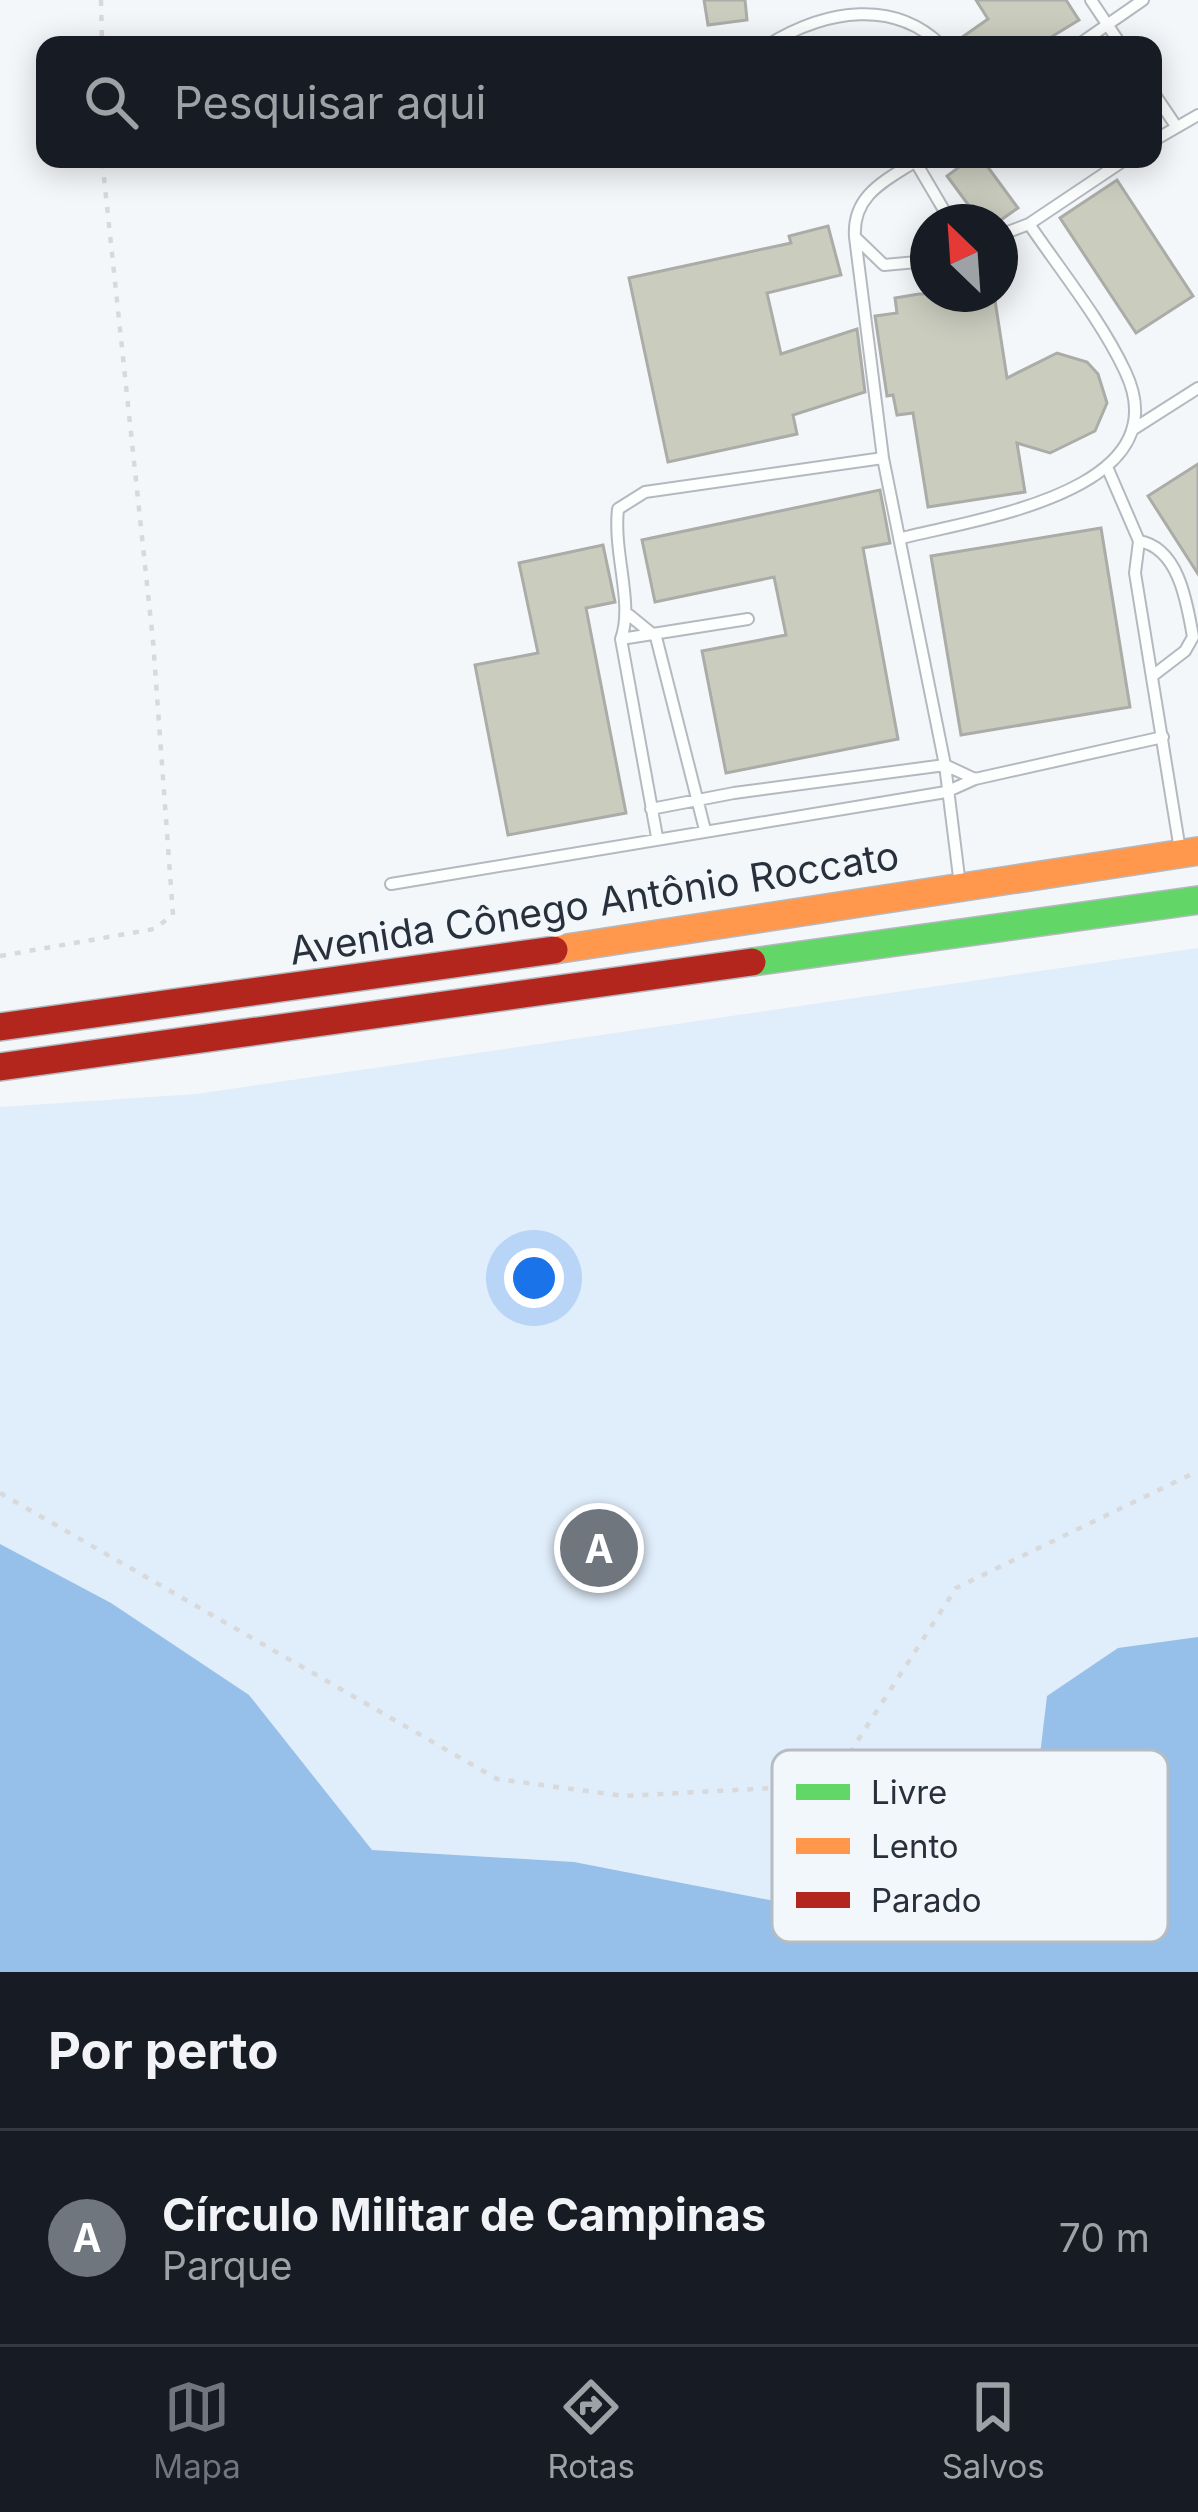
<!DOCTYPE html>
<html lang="pt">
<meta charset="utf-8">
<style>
body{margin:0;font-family:Inter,sans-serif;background:#20242c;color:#f1f3f6}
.compass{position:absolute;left:910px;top:204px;width:108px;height:108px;border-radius:50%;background:#171b24;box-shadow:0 6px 30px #0003;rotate:335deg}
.you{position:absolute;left:534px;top:1278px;width:42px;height:42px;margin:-30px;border:9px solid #fff;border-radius:50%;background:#1a73e8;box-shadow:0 0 0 18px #1a73e833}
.badge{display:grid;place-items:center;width:78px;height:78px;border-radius:50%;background:#6f767e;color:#fff;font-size:39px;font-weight:700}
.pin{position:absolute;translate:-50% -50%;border:6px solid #fff;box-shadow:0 3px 12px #0006}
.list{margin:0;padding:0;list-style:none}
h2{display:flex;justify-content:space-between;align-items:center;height:156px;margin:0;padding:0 48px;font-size:51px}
h2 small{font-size:39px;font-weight:400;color:#9ea1a6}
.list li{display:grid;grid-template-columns:78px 1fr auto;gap:36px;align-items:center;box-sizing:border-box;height:216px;padding:0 48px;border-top:3px solid #363941}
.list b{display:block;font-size:45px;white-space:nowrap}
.list p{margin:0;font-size:39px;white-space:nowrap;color:#9ea1a6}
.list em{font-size:39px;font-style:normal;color:#9ea1a6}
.icon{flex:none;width:66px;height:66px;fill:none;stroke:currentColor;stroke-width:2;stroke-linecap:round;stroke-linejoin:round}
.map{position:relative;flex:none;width:1198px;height:1972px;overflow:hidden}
.search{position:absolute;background:#171b24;box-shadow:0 6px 30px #0003;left:36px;right:36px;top:36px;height:132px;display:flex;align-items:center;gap:30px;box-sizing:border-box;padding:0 42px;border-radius:24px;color:#9ea1a6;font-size:45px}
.sheet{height:372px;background:#171b24}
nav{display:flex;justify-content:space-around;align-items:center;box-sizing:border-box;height:168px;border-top:3px solid #363941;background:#171b24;font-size:33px;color:#9ea1a6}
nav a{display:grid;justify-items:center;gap:6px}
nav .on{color:#6f767e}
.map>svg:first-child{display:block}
.green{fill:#e0edfa}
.water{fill:#96c0e9}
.building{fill:#cacdbe;stroke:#abaca8;stroke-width:3}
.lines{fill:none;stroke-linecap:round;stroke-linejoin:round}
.lane-casing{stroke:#b4b9bf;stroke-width:14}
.fast-casing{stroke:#b4b9bf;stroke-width:30}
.slow-casing{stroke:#b4b9bf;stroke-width:30}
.jam-casing{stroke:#b4b9bf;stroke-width:30}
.path{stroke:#d8d9db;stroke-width:4.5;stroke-dasharray:6 9;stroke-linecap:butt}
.lane{stroke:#fdfefe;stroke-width:10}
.fast{stroke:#63d668;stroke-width:27}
.slow{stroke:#ff974d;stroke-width:27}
.jam{stroke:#b3261e;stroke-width:27}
.labels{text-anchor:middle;stroke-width:9;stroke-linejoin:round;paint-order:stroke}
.street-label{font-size:39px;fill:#28313b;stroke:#f2f7fc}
.key{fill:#f2f7fc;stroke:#b5bcc2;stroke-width:3}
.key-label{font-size:33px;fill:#28313b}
</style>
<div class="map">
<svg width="1198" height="1972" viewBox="0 0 1198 1972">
<rect width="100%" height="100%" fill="#f4f7fa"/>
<path class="green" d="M 1198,948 L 1198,1972 L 0,1972 L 0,1107 L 196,1094 Z"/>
<path class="water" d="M 0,1544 L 111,1603 L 249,1695 L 372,1850 L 574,1862 L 908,1927 L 1030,1839 L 1047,1696 L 1118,1648 L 1198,1637 L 1198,1972 L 0,1972 Z"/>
<path class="building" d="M 704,0 L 745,0 L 747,20 L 708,25 Z
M 976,0 L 1066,0 L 1079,20 L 1038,45 L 951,45 L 988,19 Z
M 970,159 L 982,159 L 1018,208 L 998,222 L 981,222 L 947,176 Z
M 1117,180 L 1193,296 L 1136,333 L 1060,218 Z
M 828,226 L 841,275 L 767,293 L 781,354 L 857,329 L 865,392 L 793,415 L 797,434 L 668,462 L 629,278 L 791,243 L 789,236 Z
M 919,294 L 994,294 L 1007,378 L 1057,353 L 1087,362 L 1098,374 L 1107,403 L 1095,431 L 1050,453 L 1017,443 L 1025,492 L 928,507 L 913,413 L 897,415 L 893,395 L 887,396 L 875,316 L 897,313 L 895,298 Z
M 1198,464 L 1198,574 L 1148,496 Z
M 880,490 L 890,543 L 863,548 L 898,739 L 726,773 L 702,651 L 786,635 L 774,577 L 655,602 L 642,540 Z
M 1101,528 L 1130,707 L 961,735 L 931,556 Z
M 603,545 L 615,602 L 586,608 L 626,813 L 508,835 L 475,665 L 538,653 L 519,563 Z"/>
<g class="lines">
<defs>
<path id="lane" d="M 1091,0 L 1121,45
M 768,45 C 828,8 895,0 941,45
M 1078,45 L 1143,0
M 1153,92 L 1176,126
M 1153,141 L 1198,115
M 919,159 C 887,180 852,194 855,237 L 884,265 L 928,261
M 915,161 L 951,222
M 1000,235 L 1029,224 L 1126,159
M 855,237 L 883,458 L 945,765 L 960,885
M 1132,430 L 1198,388
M 1107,467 L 1139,541 L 1135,573 L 1180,850
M 902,538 C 975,519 1183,492 1125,371 C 1101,320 1061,271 1029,224
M 1139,541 C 1179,548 1187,603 1193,637 L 1185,651 L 1155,674
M 629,615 L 656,637 L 705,830
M 621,639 L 748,619
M 651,809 L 734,793 L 945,765 L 975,779
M 657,837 L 621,639 C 634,603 613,554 618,509 L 645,492 L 883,458
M 391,884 L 946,792 L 975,779 L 1163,737"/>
<path id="fast" d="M 752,962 L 1198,900"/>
<path id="slow" d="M 554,950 L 1198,851"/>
<path id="jam" d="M 0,1027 L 554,950
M 0,1067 L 752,962"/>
</defs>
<use href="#lane" class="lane-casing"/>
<use href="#fast" class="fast-casing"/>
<use href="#slow" class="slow-casing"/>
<use href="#jam" class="jam-casing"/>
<path class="path" d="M 101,0 L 102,45
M 0,956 L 154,929 L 173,915 L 153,641 L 102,159
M 0,1493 L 497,1779 L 624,1796 L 829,1785 L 956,1588 L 1198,1471"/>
<use href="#lane" class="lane"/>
<use href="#fast" class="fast"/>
<use href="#slow" class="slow"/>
<use href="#jam" class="jam"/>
</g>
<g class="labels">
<g class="street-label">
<text transform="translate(594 903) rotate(-9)" y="14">Avenida Cônego Antônio Roccato</text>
</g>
</g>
<rect x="772" y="1750" width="396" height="192" rx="18" class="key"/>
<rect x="796" y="1784" width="54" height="16" fill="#63d668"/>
<rect x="796" y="1838" width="54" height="16" fill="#ff974d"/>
<rect x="796" y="1892" width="54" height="16" fill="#b3261e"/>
<g class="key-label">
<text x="871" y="1804">Livre</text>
<text x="871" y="1858">Lento</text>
<text x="871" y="1912">Parado</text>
</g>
</svg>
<svg class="compass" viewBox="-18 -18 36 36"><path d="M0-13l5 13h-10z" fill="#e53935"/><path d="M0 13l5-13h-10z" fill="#9ea1a6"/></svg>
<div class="you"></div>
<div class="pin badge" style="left:599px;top:1548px">A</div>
<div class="search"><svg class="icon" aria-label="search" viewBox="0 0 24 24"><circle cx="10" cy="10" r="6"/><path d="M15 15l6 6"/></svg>Pesquisar aqui</div>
</div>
<section class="sheet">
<h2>Por perto<small></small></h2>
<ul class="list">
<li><span class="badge">A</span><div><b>Círculo Militar de Campinas</b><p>Parque</p></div><em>70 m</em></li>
</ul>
</section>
<nav>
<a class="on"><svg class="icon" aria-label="map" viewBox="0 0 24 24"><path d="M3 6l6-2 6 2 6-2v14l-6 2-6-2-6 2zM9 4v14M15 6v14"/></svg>Mapa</a>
<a><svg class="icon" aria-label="directions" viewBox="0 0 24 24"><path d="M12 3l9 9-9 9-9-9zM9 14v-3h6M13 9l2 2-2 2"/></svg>Rotas</a>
<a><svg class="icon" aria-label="saved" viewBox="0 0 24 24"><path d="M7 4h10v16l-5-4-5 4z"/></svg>Salvos</a>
</nav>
